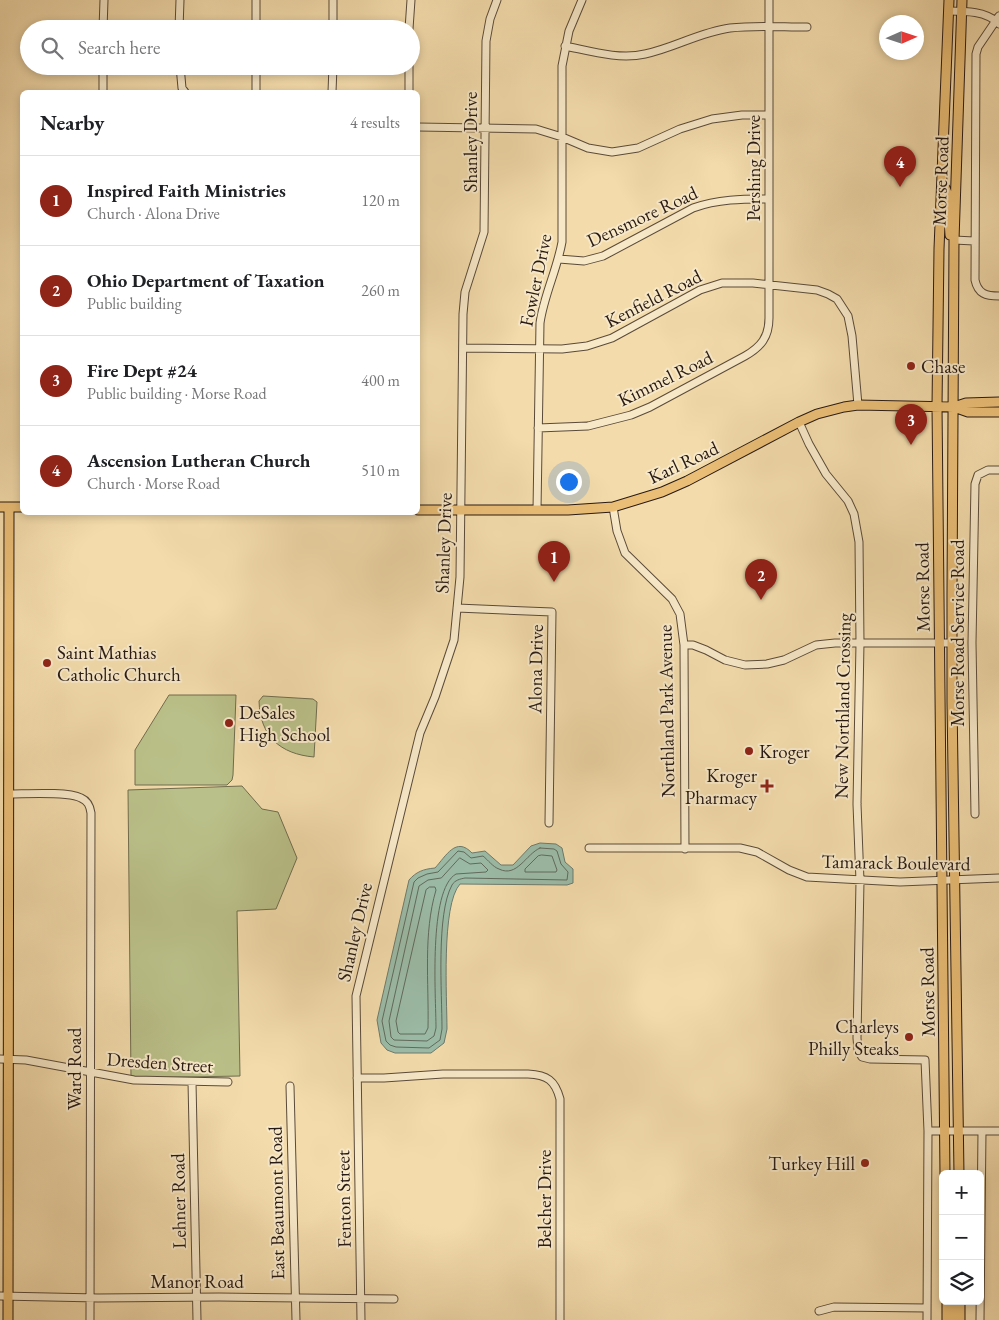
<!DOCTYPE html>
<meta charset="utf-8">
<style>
body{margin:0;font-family:"EB Garamond",serif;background:#f2f2f2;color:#202124}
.controls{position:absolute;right:15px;bottom:15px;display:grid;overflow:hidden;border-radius:8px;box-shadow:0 2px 8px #0003}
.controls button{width:45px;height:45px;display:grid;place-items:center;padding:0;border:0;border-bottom:1px solid #e0e0e0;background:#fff;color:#202124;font:25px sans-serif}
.compass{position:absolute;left:879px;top:15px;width:45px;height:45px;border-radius:50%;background:#fff;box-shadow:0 2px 8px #0003;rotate:87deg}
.you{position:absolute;left:568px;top:481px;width:18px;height:18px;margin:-12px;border:4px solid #fff;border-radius:50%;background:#1a73e8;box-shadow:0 0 0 8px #1a73e833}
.badge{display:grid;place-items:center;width:32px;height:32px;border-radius:50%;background:#8f2418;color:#fff;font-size:16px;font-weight:700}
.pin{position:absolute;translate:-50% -41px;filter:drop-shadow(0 1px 2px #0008)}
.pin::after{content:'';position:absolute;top:26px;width:18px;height:15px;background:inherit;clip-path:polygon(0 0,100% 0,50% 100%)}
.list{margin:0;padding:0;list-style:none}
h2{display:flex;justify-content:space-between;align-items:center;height:65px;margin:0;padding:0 20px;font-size:21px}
h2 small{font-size:16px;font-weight:400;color:#757577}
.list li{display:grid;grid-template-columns:32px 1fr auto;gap:15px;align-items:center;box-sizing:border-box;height:90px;padding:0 20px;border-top:1px solid #e0e0e0}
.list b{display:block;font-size:19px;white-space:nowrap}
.list p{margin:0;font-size:16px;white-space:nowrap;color:#757577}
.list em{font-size:16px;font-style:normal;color:#757577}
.icon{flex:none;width:28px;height:28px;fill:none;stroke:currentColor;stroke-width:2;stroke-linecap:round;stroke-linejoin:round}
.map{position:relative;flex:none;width:999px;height:1320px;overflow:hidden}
.search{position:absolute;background:#fff;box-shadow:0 2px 8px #0003;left:20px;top:20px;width:400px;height:55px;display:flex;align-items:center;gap:12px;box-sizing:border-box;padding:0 18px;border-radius:28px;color:#757577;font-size:19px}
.panel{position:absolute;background:#fff;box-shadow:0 2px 8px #0003;left:20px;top:90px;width:400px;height:425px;border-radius:8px}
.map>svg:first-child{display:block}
.green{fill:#bac089;stroke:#706c4e}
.water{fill:#9bbba7;stroke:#6d7a6c}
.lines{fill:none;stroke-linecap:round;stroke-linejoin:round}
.shore{stroke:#616a5d;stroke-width:1}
.minor-casing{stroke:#5a4a39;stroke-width:9}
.major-casing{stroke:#271913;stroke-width:11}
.minor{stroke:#f7e8c8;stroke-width:7}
.major{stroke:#eabe76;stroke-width:9}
.poi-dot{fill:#8f2418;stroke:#f7e8c8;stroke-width:2}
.labels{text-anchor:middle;stroke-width:4;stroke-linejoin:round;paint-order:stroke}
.street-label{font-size:19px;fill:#271913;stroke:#f7e8c8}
.poi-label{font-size:19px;fill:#271913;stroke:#f7e8c8;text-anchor:start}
</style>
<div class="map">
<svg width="999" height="1320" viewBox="0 0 999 1320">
<rect width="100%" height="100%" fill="#f3dbab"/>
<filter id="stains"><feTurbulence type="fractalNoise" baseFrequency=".004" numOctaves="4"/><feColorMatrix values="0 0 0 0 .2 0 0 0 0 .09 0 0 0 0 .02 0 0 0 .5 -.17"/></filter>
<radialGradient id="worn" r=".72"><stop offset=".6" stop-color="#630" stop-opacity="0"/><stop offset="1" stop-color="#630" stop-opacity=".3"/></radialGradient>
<path class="green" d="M 169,695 L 236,695 L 233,775 L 232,780 L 227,785 L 135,785 L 135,750 Z
M 263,696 L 313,699 L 317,702 L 314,757 C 280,754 260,736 259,701 Z
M 242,786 L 262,809 L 278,812 L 297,858 L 276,909 L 237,911 L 240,1076 L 131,1078 L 128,790 Z"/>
<path class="water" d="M 540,843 L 556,844 L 562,848 L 565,862 L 573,869 L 573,883 L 567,885 L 460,884 C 441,905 447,999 447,1029 L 444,1043 L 431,1053 L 395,1053 L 387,1050 L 381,1043 L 377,1020 L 409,880 C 416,872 423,869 435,868 C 446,856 456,836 472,853 L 485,851 L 501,865 L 513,865 L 531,846 Z"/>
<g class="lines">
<path class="shore" d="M 540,848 L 554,849 L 557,851 L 561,864 L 568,872 L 567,880 L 465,878 C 460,879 455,880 452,885 C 436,914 442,993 442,1029 L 440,1040 L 429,1048 L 396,1047 L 390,1045 L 386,1041 L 382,1021 L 414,882 L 418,878 L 427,874 L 438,872 L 458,851 L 464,852 L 471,858 L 483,856 C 488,860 493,867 499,869 C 517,878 526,854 540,848 Z
M 542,855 L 552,856 L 557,870 L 556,872 L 525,872 L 525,869 L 538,856 Z
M 460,858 L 470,864 L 481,863 L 488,870 L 486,872 L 456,874 C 428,890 436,997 436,1028 L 434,1036 L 427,1041 L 394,1040 L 391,1037 L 389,1021 L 419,886 L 428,880 L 441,878 Z
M 430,887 L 435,887 L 436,890 C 423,934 429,982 428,1028 L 425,1034 L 400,1034 L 398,1032 L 396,1021 L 426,890 Z"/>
<defs>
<path id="minor" d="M 949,11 C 965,11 987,11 999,24
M 999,16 L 978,47 L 976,54 L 975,280 C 978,294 986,296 999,296
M 103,29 L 104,0
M 179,29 L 180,0
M 256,29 L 256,0
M 333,29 L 333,0
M 409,29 L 411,0
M 565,46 C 590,51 619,60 645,54 C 674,48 700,32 730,28 C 755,25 781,27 807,27
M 180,66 L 182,88 L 185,92
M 256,66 L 256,92
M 103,92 L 103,66
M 332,92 L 333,66
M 409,92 L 409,66
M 418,127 L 536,129 L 562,137 L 588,148 L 612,152 L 638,148 L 680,129 L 712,119 L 742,115 L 769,115
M 954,240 L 974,241
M 559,259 L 584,261 L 603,256 L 693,208 C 718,199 742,199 769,199
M 463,348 L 562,349 L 587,346 L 612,338 L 700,290 L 722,283 L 753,283 L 817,290 L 828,294 L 837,299 L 848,316 L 852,336 L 858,405
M 799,422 L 809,444 L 826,474 L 848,501 L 854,514 L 859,542 L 860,643 L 857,804 L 860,881 L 857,1038 L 858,1050 L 862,1057 L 870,1059 L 925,1060 L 928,1131
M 538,428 L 588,426 L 631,415 L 650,407 L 745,356 C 761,347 769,337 769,318 L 769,0
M 613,507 L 617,531 L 625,553 L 672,599 L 680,614 L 684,645 L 685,849
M 537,510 L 540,323 C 544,295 557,270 562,242 L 562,66 L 569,31 L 582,0
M 457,608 L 552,612 L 549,823
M 684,645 L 693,645 L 706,650 L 725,660 L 745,665 L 767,664 L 784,660 L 816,645 L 835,643 L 952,643
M 9,794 C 26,794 67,791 81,798 C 88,801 90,806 91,813 L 90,1320
M 975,814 L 972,643 L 975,484 L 978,475 L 988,470 L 999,470
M 589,848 L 740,848 L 757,852 L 789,870 L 807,877 L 900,882 L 999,878
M 0,1059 L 26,1060 L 134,1080 L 228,1082
M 357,1078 L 384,1078 L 443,1074 L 528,1074 C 547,1075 555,1080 560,1099 L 560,1320
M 192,1082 L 197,1320
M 290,1086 L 296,1320
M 0,1296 L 98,1298 L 219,1297 L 394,1299
M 819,1311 L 834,1307 L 927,1308
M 361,1320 L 356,996 L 420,733 L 435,697 L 454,640 L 460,577 L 463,314 L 465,292 L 484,232 L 486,41 L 490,19 L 497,0
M 927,1320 L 928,1131 L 999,1131
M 980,1320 L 982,1131"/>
<path id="major" d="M 945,188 L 947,193 L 950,235
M 954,407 L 968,412 L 999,412
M 0,507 L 22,507
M 418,510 L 568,510 L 613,507 L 662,492 L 687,481 L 799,422 L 817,414 L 844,407 L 858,405 L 954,407 L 966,403 L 999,402
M 945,1174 L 937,406 L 939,249 L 949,0
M 959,1174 L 952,702 L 952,594 L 954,240 L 962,0
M 951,1301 L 953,1320
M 8,1320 L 9,507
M 947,1320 L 947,1301
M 960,1320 L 960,1301"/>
</defs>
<use href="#minor" class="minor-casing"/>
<use href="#major" class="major-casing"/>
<use href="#minor" class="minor"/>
<use href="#major" class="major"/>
</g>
<g class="poi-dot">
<circle cx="911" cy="366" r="5"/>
<circle cx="47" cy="663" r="5"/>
<circle cx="229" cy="723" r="5"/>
<circle cx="749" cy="751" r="5"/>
<path d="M764.5 778.5h5v5h5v5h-5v5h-5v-5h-5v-5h5z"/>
<circle cx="909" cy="1037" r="5"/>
<circle cx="865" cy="1163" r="5"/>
</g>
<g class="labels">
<g class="street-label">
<text transform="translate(470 142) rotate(-90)" y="7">Shanley Drive</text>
<text transform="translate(753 168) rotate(-90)" y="7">Pershing Drive</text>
<text transform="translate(940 181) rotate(-88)" y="7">Morse Road</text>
<text transform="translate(642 216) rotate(-25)" y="7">Densmore Road</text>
<text transform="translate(535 280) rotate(-78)" y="7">Fowler Drive</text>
<text transform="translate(653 298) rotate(-27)" y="7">Kenfield Road</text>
<text transform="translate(665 378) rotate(-26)" y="7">Kimmel Road</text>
<text transform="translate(683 462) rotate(-25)" y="7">Karl Road</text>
<text transform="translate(443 543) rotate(-88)" y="7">Shanley Drive</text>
<text transform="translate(922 587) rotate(-91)" y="7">Morse Road</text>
<text transform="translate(957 633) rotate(-90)" y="7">Morse Road Service Road</text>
<text transform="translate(535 669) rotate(-89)" y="7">Alona Drive</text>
<text transform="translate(842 706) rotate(-89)" y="7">New Northland Crossing</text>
<text transform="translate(666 711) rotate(-91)" y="7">Northland Park Avenue</text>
<text transform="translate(896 862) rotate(1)" y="7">Tamarack Boulevard</text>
<text transform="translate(354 932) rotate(-77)" y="7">Shanley Drive</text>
<text transform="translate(927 992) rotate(-91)" y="7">Morse Road</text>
<text transform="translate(160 1062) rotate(4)" y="7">Dresden Street</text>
<text transform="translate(74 1069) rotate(-90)" y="7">Ward Road</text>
<text transform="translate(343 1199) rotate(-91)" y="7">Fenton Street</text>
<text transform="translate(544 1199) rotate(-90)" y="7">Belcher Drive</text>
<text transform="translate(178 1201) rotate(-91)" y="7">Lehner Road</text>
<text transform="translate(276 1203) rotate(-91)" y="7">East Beaumont Road</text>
<text x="197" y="1288">Manor Road</text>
</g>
<g class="poi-label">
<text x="921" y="373">Chase</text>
<text x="57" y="659">Saint Mathias<tspan x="57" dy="22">Catholic Church</tspan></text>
<text x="239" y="719">DeSales<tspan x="239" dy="22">High School</tspan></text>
<text x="759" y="758">Kroger</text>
<text x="757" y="782" text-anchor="end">Kroger<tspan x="757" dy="22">Pharmacy</tspan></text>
<text x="899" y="1033" text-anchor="end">Charleys<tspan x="899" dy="22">Philly Steaks</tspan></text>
<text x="855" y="1170" text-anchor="end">Turkey Hill</text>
</g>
</g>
<rect width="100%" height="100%" filter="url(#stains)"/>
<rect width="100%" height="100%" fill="url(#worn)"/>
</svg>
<div class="controls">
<button>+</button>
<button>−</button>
<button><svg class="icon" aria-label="layers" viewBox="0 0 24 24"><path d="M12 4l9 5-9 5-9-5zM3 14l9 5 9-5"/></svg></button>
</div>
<svg class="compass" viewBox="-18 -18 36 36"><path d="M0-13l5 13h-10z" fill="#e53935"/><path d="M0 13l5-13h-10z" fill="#757577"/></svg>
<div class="you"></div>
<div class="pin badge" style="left:554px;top:582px">1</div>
<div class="pin badge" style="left:761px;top:600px">2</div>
<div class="pin badge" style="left:911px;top:445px">3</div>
<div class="pin badge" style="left:900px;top:187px">4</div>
<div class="search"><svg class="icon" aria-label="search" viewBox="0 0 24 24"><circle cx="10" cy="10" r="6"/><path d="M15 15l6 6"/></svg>Search here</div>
<section class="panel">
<h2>Nearby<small>4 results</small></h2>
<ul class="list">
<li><span class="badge">1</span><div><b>Inspired Faith Ministries</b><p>Church · Alona Drive</p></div><em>120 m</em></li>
<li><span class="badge">2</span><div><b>Ohio Department of Taxation</b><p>Public building</p></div><em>260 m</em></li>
<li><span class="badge">3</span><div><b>Fire Dept #24</b><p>Public building · Morse Road</p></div><em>400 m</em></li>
<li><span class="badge">4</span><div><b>Ascension Lutheran Church</b><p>Church · Morse Road</p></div><em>510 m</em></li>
</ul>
</section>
</div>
